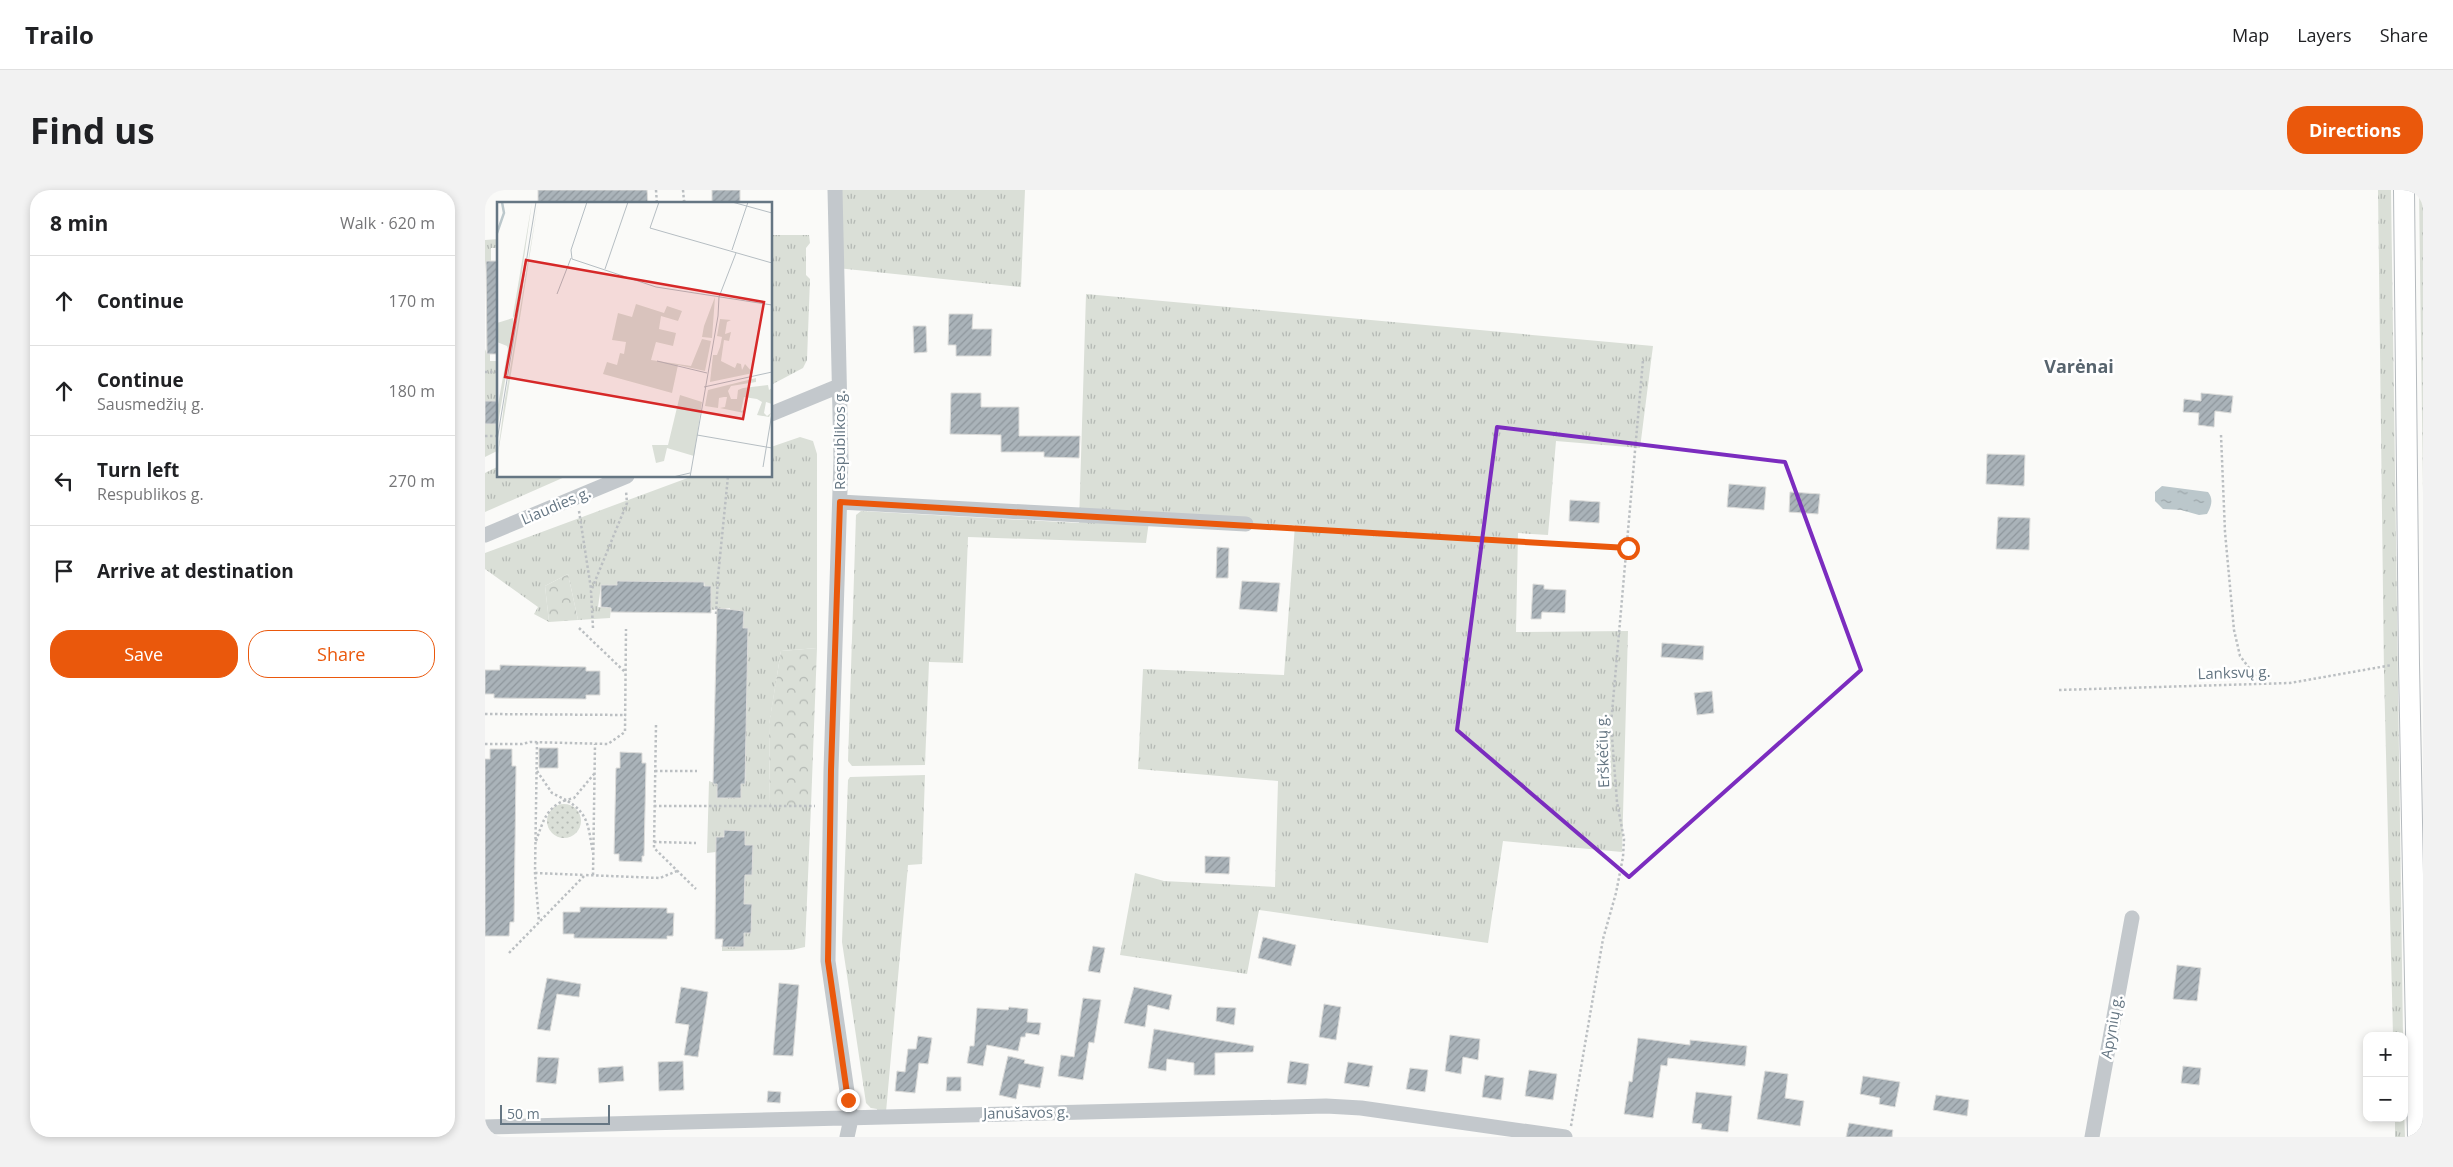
<!DOCTYPE html>
<meta charset="utf-8">
<style>
body{margin:0;font-family:"Open Sans",sans-serif;background:#f2f2f2;color:#202124}
.controls{position:absolute;right:15px;bottom:15px;display:grid;overflow:hidden;border-radius:10px;box-shadow:0 2px 8px #0003}
.controls button{width:45px;height:45px;display:grid;place-items:center;padding:0;border:0;border-bottom:1px solid #e0e0e0;background:#fff;color:#202124;font:25px sans-serif}
.scale{position:absolute;left:15px;bottom:12px;width:110px;box-sizing:border-box;padding-left:5px;border:2px solid #657683;border-top:0;font-size:14px;line-height:18px;white-space:nowrap;color:#657683;-webkit-text-stroke:4px #fff;paint-order:stroke}
.stop{position:absolute;width:15px;height:15px;margin:-11px;border:4px solid #ea580c;border-radius:50%;background:#fff}
.stop.end{background:#ea580c;border-color:#fff;box-shadow:0 1px 5px #0008}
.list{margin:0;padding:0;list-style:none}
h2{display:flex;justify-content:space-between;align-items:center;height:65px;margin:0;padding:0 20px;font-size:21px}
h2 small{font-size:16px;font-weight:400;color:#757577}
.list li{display:grid;grid-template-columns:32px 1fr auto;gap:15px;align-items:center;box-sizing:border-box;height:90px;padding:0 20px;border-top:1px solid #e0e0e0}
.list b{display:block;font-size:19px;white-space:nowrap}
.list p{margin:0;font-size:16px;white-space:nowrap;color:#757577}
.list em{font-size:16px;font-style:normal;color:#757577}
.actions{display:flex;gap:10px;padding:15px 20px}
.actions a{flex:1;padding:11px 0;border:1px solid #ea580c;border-radius:20px;text-align:center;font-size:18px;color:#ea580c}
.actions .main{background:#ea580c;color:#fff}
.icon{flex:none;width:28px;height:28px;fill:none;stroke:currentColor;stroke-width:2;stroke-linecap:round;stroke-linejoin:round}
.map{position:relative;flex:none;width:1938px;height:947px;overflow:hidden;border-radius:20px}
header{display:flex;align-items:center;gap:30px;box-sizing:border-box;height:70px;padding:0 25px;background:#fff;border-bottom:1px solid #e0e0e0}
header strong{font-size:24px}
nav{display:flex;gap:28px;margin-inline-start:auto;font-size:18px}
.intro{display:flex;align-items:center;justify-content:space-between;box-sizing:border-box;height:120px;padding:0 30px}
h1{margin:0;font-size:35px}
.button{padding:12px 22px;border-radius:20px;background:#ea580c;color:#fff;font-size:18px;font-weight:700}
main{display:flex;gap:30px;padding:0 30px}
aside{flex:1;background:#fff;border-radius:20px;box-shadow:0 2px 8px #0003}
.map>svg:first-child{display:block}
.grass{fill:url(#grass-tufts)}
.forest{fill:url(#forest-crowns)}
.park{fill:url(#park-dots)}
.water{fill:url(#water-ripples)}
.building{fill:url(#building-hatch);stroke:#dcdcda}
.lines{fill:none;stroke-linecap:round;stroke-linejoin:round}
.major-casing{stroke:#b5babe;stroke-width:22}
.path{stroke:#bbbfc2;stroke-width:2.5;stroke-dasharray:2.5 2.5;stroke-linecap:butt}
.minor{stroke:#c3c8cc;stroke-width:15}
.major{stroke:#fff;stroke-width:20}
.route{stroke:#ea580c;stroke-width:6}
.marked{fill:none;stroke:#7b2cbf;stroke-width:4;stroke-linejoin:round}
.labels{text-anchor:middle;stroke-width:5;stroke-linejoin:round;paint-order:stroke}
.street-label{font-size:15px;fill:#657683;stroke:#fff}
.quarter-label{font-size:18px;font-weight:bold;fill:#57646e;stroke:#fff}
.inset-river{fill:none;stroke:#bbc7cb;stroke-width:2.5}
.inset-road{fill:none;stroke:#b5bdc2;stroke-width:1}
.view{fill:#d62828;fill-opacity:0.15;stroke:#d62828;stroke-width:2.5}
.inset-edge{fill:none;stroke:#657683;stroke-width:2.5}
</style>
<header>
<strong>Trailo</strong>
<nav><a>Map</a><a>Layers</a><a>Share</a></nav>
</header>
<div class="intro"><h1>Find us</h1><a class="button">Directions</a></div>
<main>
<aside>
<h2>8 min<small>Walk · 620 m</small></h2>
<ul class="list">
<li><svg class="icon" aria-label="ahead" viewBox="0 0 24 24"><path d="M12 20V5M6 11l6-6 6 6"/></svg><div><b>Continue</b></div><em>170 m</em></li>
<li><svg class="icon" aria-label="ahead" viewBox="0 0 24 24"><path d="M12 20V5M6 11l6-6 6 6"/></svg><div><b>Continue</b><p>Sausmedžių g.</p></div><em>180 m</em></li>
<li><svg class="icon" aria-label="left" viewBox="0 0 24 24"><path d="M17 20v-9H6M10 6l-5 5 5 5"/></svg><div><b>Turn left</b><p>Respublikos g.</p></div><em>270 m</em></li>
<li><svg class="icon" aria-label="arrive" viewBox="0 0 24 24"><path d="M6 21V4h12l-3 4 3 4H6"/></svg><div><b>Arrive at destination</b></div></li>
</ul>
<div class="actions"><a class="main">Save</a><a>Share</a></div>
</aside>
<div class="map">
<svg width="1938" height="947" viewBox="0 0 1938 947">
<defs>
<pattern id="grass-tufts" width="24" height="20" patternUnits="userSpaceOnUse" patternTransform="scale(1.25)"><rect width="24" height="20" fill="#dadfd7"/><path d="M3 7l-1-3M5 7V3M7 7l1-3M15 17l-1-3M17 17v-4M19 17l1-3" fill="none" stroke="#b4b9b4"/></pattern>
<pattern id="forest-crowns" width="20" height="18" patternUnits="userSpaceOnUse" patternTransform="scale(1.25)"><rect width="20" height="18" fill="#dadfd7"/><path d="M2 6a3 3 0 1 1 6 0M12 15a3 3 0 1 1 6 0" fill="none" stroke="#b4b9b4"/></pattern>
<pattern id="park-dots" width="8" height="8" patternUnits="userSpaceOnUse" patternTransform="scale(1.25)"><rect width="8" height="8" fill="#dadfd7"/><path d="M2 2h.1M6 6h.1" fill="none" stroke="#b4b9b4" stroke-width="1.8" stroke-linecap="round"/></pattern>
<pattern id="water-ripples" width="26" height="14" patternUnits="userSpaceOnUse" patternTransform="scale(1.25)"><rect width="26" height="14" fill="#bbc7cb"/><path d="M2 4q2-2 4 0t4 0M15 11q2-2 4 0t4 0" fill="none" stroke="#9ca6aa"/></pattern>
<pattern id="building-hatch" width="6" height="6" patternUnits="userSpaceOnUse" patternTransform="scale(1.25)"><rect width="6" height="6" fill="#aab3b9"/><path d="M-1 1l2-2M0 6l6-6M5 7l2-2" fill="none" stroke="#8e969c"/></pattern>
</defs>
<rect width="100%" height="100%" fill="#fafaf8"/>
<path class="grass" d="M 350,0 L 540,0 L 536,97 L 352,78 Z
M 1893,0 L 1906,0 L 1918,846 L 1908,846 L 1899,484 Z
M 1934,0 L 1938,0 L 1938,303 Z
M 286,45 L 324,45 L 325,53 L 321,58 L 321,85 L 325,89 L 322,170 L 318,178 L 286,195 Z
M 14,49 L 13,58 L 6,58 L 6,71 L 1,71 L 0,80 L 0,50 Z
M 601,104 L 1168,156 L 1155,258 L 1071,251 L 1063,345 L 1033,343 L 1031,442 L 1143,441 L 1137,662 L 1018,651 L 1003,753 L 774,720 L 762,784 L 635,765 L 650,683 L 679,691 L 790,697 L 793,591 L 653,579 L 658,479 L 799,485 L 810,335 L 664,331 L 661,353 L 483,347 L 478,473 L 444,472 L 440,575 L 367,576 L 363,571 L 371,325 L 376,321 L 594,333 Z
M 0,159 L 2,164 L 5,164 L 5,171 L 14,171 L 14,260 L 0,267 Z
M 315,247 L 328,251 L 332,264 L 332,458 L 296,461 L 284,535 L 285,616 L 326,616 L 320,757 L 307,760 L 237,761 L 237,757 L 259,757 L 259,743 L 266,743 L 267,714 L 259,714 L 260,685 L 267,685 L 268,656 L 260,655 L 260,641 L 239,641 L 239,647 L 231,647 L 231,662 L 222,663 L 224,591 L 232,594 L 232,608 L 255,608 L 256,594 L 260,594 L 261,579 L 256,579 L 256,559 L 261,559 L 261,544 L 257,544 L 257,524 L 262,523 L 262,509 L 257,508 L 263,438 L 258,438 L 258,421 L 245,421 L 245,418 L 226,420 L 219,392 L 204,392 L 203,396 L 184,396 L 183,391 L 168,391 L 168,396 L 148,396 L 148,391 L 132,391 L 132,395 L 116,396 L 113,417 L 126,418 L 125,428 L 93,430 L 83,384 L 60,396 L 64,432 L 49,424 L 53,417 L 0,379 L 0,363 L 208,286 L 286,286 L 286,257 Z
M 14,276 L 14,286 L 82,286 L 0,322 L 0,283 Z
M 440,585 L 437,674 L 423,675 L 401,922 L 392,921 L 392,919 L 386,918 L 381,913 L 357,752 L 363,590 L 365,587 Z
M 1919,918 L 1920,947 L 1910,947 L 1910,928 L 1919,928 Z"/>
<path class="forest" d="M 83,384 L 93,430 L 64,432 L 60,396 Z
M 332,458 L 326,616 L 285,616 L 284,534 L 296,461 Z"/>
<path class="park" d="M62 631a17 17 0 1 1 34 0a17 17 0 1 1-34 0Z"/>
<path class="water" d="M 1677,296 L 1723,302 C 1729,309 1726,317 1722,324 L 1714,325 L 1696,320 L 1678,319 L 1670,311 L 1670,302 Z"/>
<path class="building" d="M 53,0 L 162,0 L 163,14 L 53,14 Z
M 227,0 L 255,0 L 255,14 L 227,14 Z
M 1,71 L 14,71 L 14,164 L 2,164 Z
M 464,124 L 488,124 L 487,139 L 507,139 L 506,166 L 471,166 L 471,155 L 463,155 Z
M 428,136 L 441,136 L 442,162 L 429,163 Z
M 466,203 L 496,203 L 496,217 L 534,217 L 534,246 L 595,246 L 594,268 L 559,267 L 559,262 L 516,262 L 516,245 L 465,244 Z
M 1716,203 L 1748,206 L 1746,223 L 1730,221 L 1729,237 L 1713,235 L 1714,223 L 1698,222 L 1699,209 L 1716,211 Z
M 0,211 L 14,211 L 14,234 L 0,234 Z
M 1502,264 L 1540,265 L 1539,296 L 1501,294 Z
M 1244,294 L 1281,297 L 1279,320 L 1242,317 Z
M 1305,302 L 1335,304 L 1333,324 L 1304,322 Z
M 1085,310 L 1115,312 L 1114,333 L 1084,331 Z
M 1513,327 L 1545,328 L 1544,360 L 1511,359 Z
M 732,357 L 744,358 L 743,388 L 731,388 Z
M 132,391 L 219,392 L 219,396 L 226,396 L 226,423 L 126,422 L 126,418 L 116,417 L 116,395 L 132,395 Z
M 757,391 L 795,393 L 792,422 L 754,419 Z
M 1048,394 L 1059,395 L 1059,399 L 1081,400 L 1080,423 L 1057,422 L 1056,429 L 1046,429 Z
M 232,418 L 259,421 L 258,438 L 263,438 L 260,594 L 256,594 L 256,608 L 232,608 L 232,594 L 228,594 Z
M 1177,453 L 1219,456 L 1218,470 L 1176,467 Z
M 15,475 L 101,477 L 101,481 L 115,481 L 115,505 L 101,505 L 101,509 L 9,508 L 9,504 L 0,504 L 0,480 L 15,480 Z
M 1227,501 L 1229,523 L 1212,525 L 1209,503 Z
M 54,558 L 73,558 L 73,578 L 54,578 Z
M 5,559 L 27,559 L 27,576 L 31,576 L 29,732 L 25,732 L 24,746 L 0,746 L 0,569 L 5,569 Z
M 135,562 L 157,563 L 157,573 L 161,573 L 159,666 L 157,666 L 157,672 L 134,671 L 134,664 L 129,664 L 131,578 L 135,578 Z
M 239,640 L 260,641 L 260,655 L 268,655 L 267,685 L 260,685 L 259,714 L 267,714 L 266,743 L 259,743 L 259,757 L 237,757 L 238,749 L 230,749 L 231,647 L 239,647 Z
M 720,666 L 745,667 L 744,684 L 720,683 Z
M 95,717 L 182,718 L 182,723 L 189,723 L 188,746 L 182,746 L 182,749 L 89,748 L 89,744 L 78,744 L 78,722 L 95,722 Z
M 778,747 L 811,755 L 806,776 L 773,768 Z
M 608,756 L 620,758 L 615,783 L 603,781 Z
M 1692,775 L 1716,778 L 1712,811 L 1688,809 Z
M 62,788 L 96,794 L 94,807 L 72,804 L 65,841 L 52,839 Z
M 294,793 L 314,795 L 308,866 L 288,865 Z
M 196,797 L 223,802 L 213,867 L 199,865 L 204,835 L 190,833 Z
M 649,797 L 687,805 L 684,820 L 663,815 L 660,837 L 639,833 Z
M 598,808 L 616,810 L 609,853 L 604,852 L 598,890 L 573,886 L 576,865 L 589,867 Z
M 839,814 L 856,817 L 851,850 L 834,847 Z
M 524,817 L 543,819 L 542,832 L 556,833 L 554,845 L 541,843 L 540,847 L 536,847 L 533,861 L 502,855 L 498,876 L 482,873 L 485,856 L 489,856 L 492,818 L 523,820 Z
M 732,817 L 751,818 L 749,835 L 731,831 Z
M 669,839 L 769,856 L 768,862 L 730,863 L 730,885 L 709,885 L 709,873 L 682,869 L 681,881 L 663,878 Z
M 965,845 L 995,849 L 993,870 L 978,867 L 976,884 L 960,881 Z
M 433,846 L 447,848 L 443,874 L 434,873 L 430,903 L 410,901 L 412,881 L 420,882 L 423,859 L 431,859 Z
M 1153,848 L 1205,855 L 1205,850 L 1262,856 L 1260,876 L 1183,868 L 1182,876 L 1176,875 L 1168,928 L 1139,924 L 1144,891 L 1147,892 Z
M 523,866 L 540,870 L 539,873 L 559,877 L 555,898 L 534,894 L 531,909 L 514,905 Z
M 53,867 L 74,868 L 71,894 L 51,892 Z
M 198,871 L 199,900 L 174,901 L 173,872 Z
M 805,871 L 824,874 L 821,895 L 802,893 Z
M 863,872 L 888,876 L 884,897 L 859,893 Z
M 138,876 L 139,891 L 114,893 L 113,878 Z
M 1698,876 L 1716,878 L 1714,895 L 1696,893 Z
M 925,878 L 943,880 L 940,902 L 921,899 Z
M 1044,880 L 1072,884 L 1068,910 L 1040,906 Z
M 1280,881 L 1303,884 L 1300,908 L 1319,911 L 1315,936 L 1272,929 Z
M 1000,885 L 1019,888 L 1016,910 L 997,907 Z
M 1378,886 L 1415,892 L 1410,917 L 1394,914 L 1395,908 L 1375,904 Z
M 462,887 L 476,887 L 476,901 L 461,901 Z
M 283,901 L 296,902 L 295,913 L 282,912 Z
M 1211,902 L 1247,906 L 1243,942 L 1216,939 L 1217,934 L 1207,933 Z
M 1451,905 L 1484,910 L 1482,926 L 1448,920 Z
M 1364,933 L 1408,940 L 1407,947 L 1361,947 Z"/>
<g class="lines">
<defs>
<path id="major" d="M 1919,0 L 1924,474 L 1933,947"/>
</defs>
<use href="#major" class="major-casing"/>
<path class="path" d="M 171,0 L 172,14
M 198,0 L 199,11 L 203,14
M 194,14 L 199,11
M 0,182 L 14,182
M 1736,245 L 1740,342 L 1749,440 L 1755,466 L 1775,492
M 0,246 L 14,246
M 94,321 L 106,399
M 775,335 L 1143,358
M 231,424 L 233,387 L 243,286
M 94,438 L 140,482
M 108,438 L 106,401 L 142,313 L 141,301
M 1574,500 L 1805,493 L 1907,475
M 0,524 L 141,525
M 171,535 L 169,658 L 211,699
M 52,552 L 50,683 L 54,732
M 0,554 L 37,554 L 45,552 L 123,554 L 140,542 L 141,439
M 52,581 L 67,603 L 81,610 L 89,608 L 109,584
M 170,581 L 212,581
M 169,616 L 330,616
M 51,651 C 58,632 61,617 81,610 C 105,624 103,638 108,663
M 169,652 L 211,653
M 50,683 L 100,685
M 108,685 L 110,554
M 24,763 L 100,685 L 175,688 L 192,681
M 1086,936 L 1118,749 L 1131,703 L 1138,667 L 1139,649 L 1132,612 L 1126,534 L 1158,170"/>
<path class="minor" d="M 350,0 L 356,269 L 346,580 L 343,771 L 366,929 L 362,947
M 286,224 L 354,196
M 355,312 L 761,334
M 0,345 L 142,286
M 0,937 L 841,916 L 876,918 L 1080,947
M 1607,947 L 1647,728"/>
<use href="#major" class="major"/>
</g>
<g class="lines">
<path class="route" d="M 363,910 L 343,771 L 346,580 L 355,312 L 1143,358"/>
</g>
<path class="marked" d="M 1012,237 L 1300,272 L 1376,480 L 1144,687 L 972,540 Z"/>
<g class="labels">
<g class="street-label">
<text transform="translate(355 250) rotate(-90)" y="5">Respublikos g.</text>
<text transform="translate(71 316) rotate(-23)" y="5">Liaudies g.</text>
<text transform="translate(1749 483) rotate(-2)" y="5">Lanksvų g.</text>
<text transform="translate(1118 561) rotate(-92)" y="5">Erškėčių g.</text>
<text transform="translate(1627 837) rotate(-80)" y="5">Apynių g.</text>
<text transform="translate(541 923) rotate(-1)" y="5">Janušavos g.</text>
</g>
<g class="quarter-label">
<text x="1594" y="183">Varėnai</text>
</g>
</g>
<g transform="translate(12 12)">
<rect width="275" height="275" fill="#fafaf8"/>
<path d="M 35,0 L 19,112 L 16,116 L 16,113 ZM 41,0 L 23,116 L 0,258 L 7,203 ZM 218,95 L 215,136 L 205,135 L 207,124 ZM 139,102 L 167,111 L 170,104 L 185,109 L 181,119 L 164,114 L 162,127 L 179,131 L 176,144 L 159,140 L 154,158 L 194,164 L 205,137 L 214,139 L 208,169 L 181,163 L 175,191 L 106,172 L 110,160 L 120,163 L 123,151 L 127,152 L 129,140 L 115,138 L 121,111 L 135,115 ZM 16,116 L 17,124 L 0,228 L 0,208 L 11,147 L 10,144 L 0,140 L 0,121 ZM 223,117 L 234,118 L 230,120 L 228,132 L 234,130 L 232,139 L 227,138 L 224,159 L 238,166 L 240,161 L 244,162 L 245,168 L 248,162 L 256,171 L 213,180 L 216,153 L 220,153 L 223,145 L 225,135 L 220,134 ZM 259,176 L 259,180 L 234,184 L 231,189 L 234,197 L 240,197 L 241,188 L 246,186 L 271,183 L 272,188 L 275,186 L 275,202 L 269,200 L 267,211 L 270,214 L 274,211 L 272,215 L 260,213 L 265,200 L 260,197 L 247,195 L 244,209 L 249,207 L 247,211 L 223,206 L 228,205 L 230,195 L 227,195 L 222,196 L 221,206 L 208,204 L 211,188 ZM 183,193 L 205,200 L 197,254 L 170,246 L 167,259 L 159,261 L 155,243 L 171,243 Z" fill="#dadfd7"/>
<path class="inset-river" d="M 0,31 L 7,11 L 5,0"/>
<path class="inset-road" d="M 90,0 L 74,48 L 75,57 L 159,85 L 275,103M 162,0 L 153,26 L 275,61M 235,0 L 275,11M 235,48 L 251,0M 108,67 L 131,0M 60,92 L 74,56M 160,159 L 210,171M 207,185 L 275,170M 200,233 L 275,246M 0,239 L 39,0M 266,265 L 275,211M 176,275 L 193,271M 193,275 L 221,114 L 222,95 L 239,51"/>
<path class="view" d="M 29,58 L 267,100 L 246,217 L 8,175 Z"/>
<rect width="275" height="275" class="inset-edge"/>
</g>
</svg>
<div class="controls">
<button>+</button>
<button>−</button>
</div>
<div class="scale">50 m</div>
<div class="stop" style="left:1143px;top:358px"></div>
<div class="stop end" style="left:363px;top:910px"></div>
</div>
</main>
